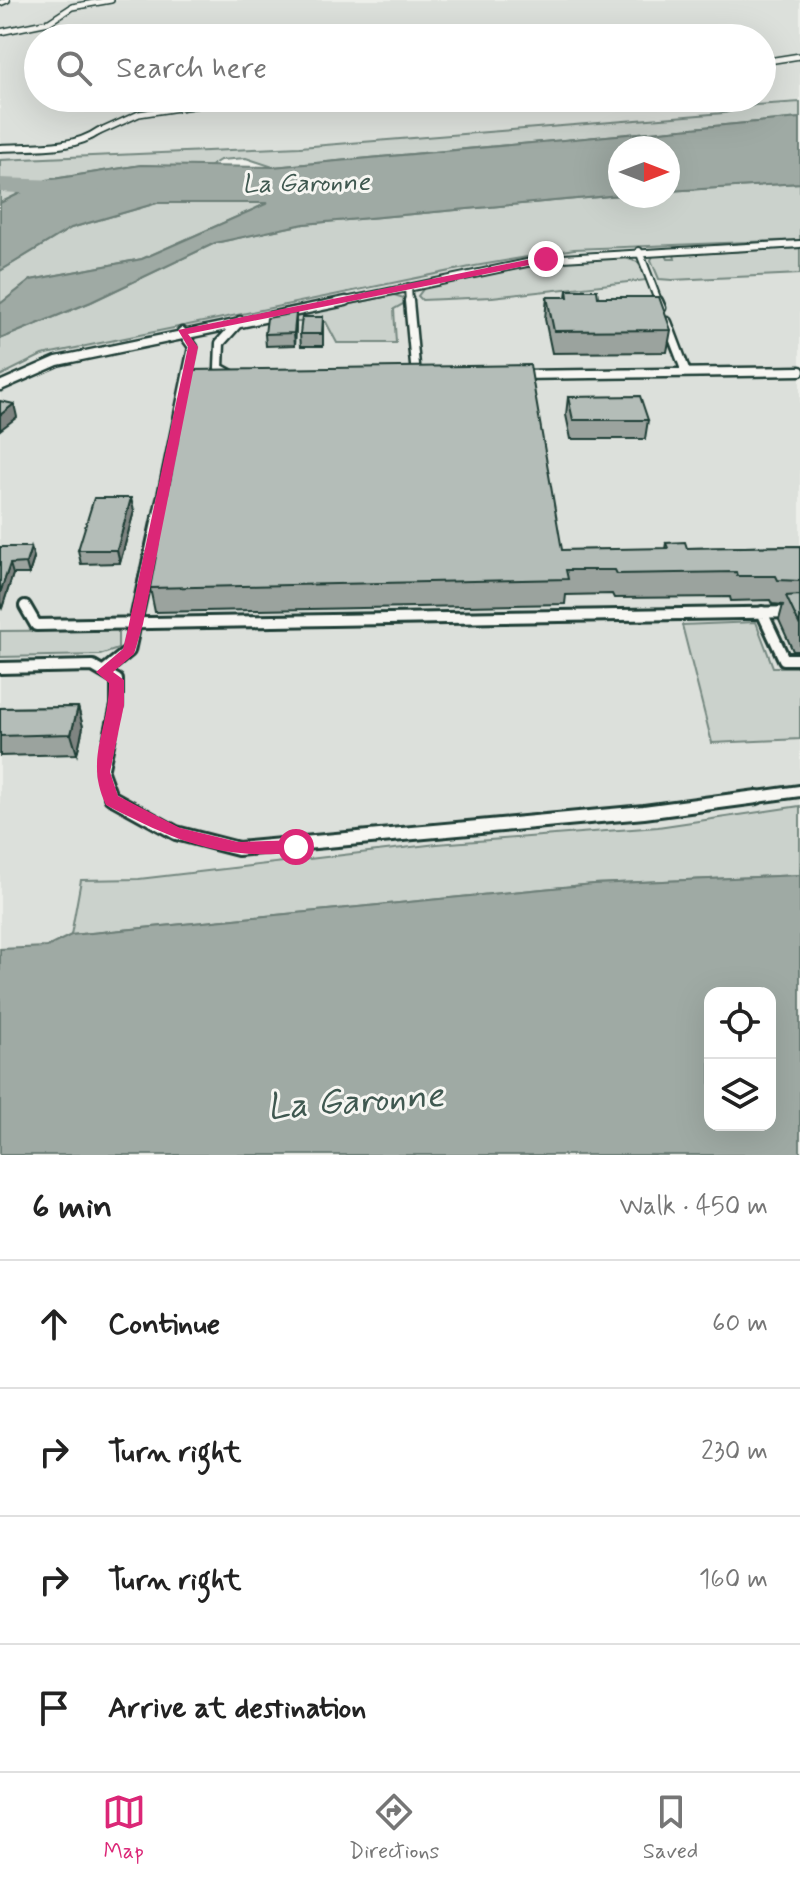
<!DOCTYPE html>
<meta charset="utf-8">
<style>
body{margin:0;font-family:Mynerve,sans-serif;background:#f6f6f6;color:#222}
.controls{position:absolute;right:24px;bottom:24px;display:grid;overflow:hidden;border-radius:16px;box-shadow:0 8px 32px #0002}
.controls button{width:72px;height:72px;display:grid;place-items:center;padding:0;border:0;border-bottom:2px solid #e0e0e0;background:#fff;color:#222;font:40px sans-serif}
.compass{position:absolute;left:608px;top:136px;width:72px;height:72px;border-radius:50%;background:#fff;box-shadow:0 8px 32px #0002;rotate:90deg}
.stop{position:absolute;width:24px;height:24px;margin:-18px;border:6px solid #db2777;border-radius:50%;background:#fff}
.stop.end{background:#db2777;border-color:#fff;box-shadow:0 2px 8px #0008}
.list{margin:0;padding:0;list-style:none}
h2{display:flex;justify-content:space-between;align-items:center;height:104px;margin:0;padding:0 32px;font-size:34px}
h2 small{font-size:26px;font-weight:400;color:#767676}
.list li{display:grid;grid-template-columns:52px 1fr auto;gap:24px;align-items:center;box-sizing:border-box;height:128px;padding:0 32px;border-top:2px solid #e0e0e0}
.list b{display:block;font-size:30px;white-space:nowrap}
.list em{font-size:26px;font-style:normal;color:#767676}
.icon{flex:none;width:44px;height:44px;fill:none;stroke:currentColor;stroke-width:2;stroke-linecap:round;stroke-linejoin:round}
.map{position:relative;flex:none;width:800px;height:1155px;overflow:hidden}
.search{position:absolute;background:#fff;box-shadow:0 8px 32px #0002;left:24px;right:24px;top:24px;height:88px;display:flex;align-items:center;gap:20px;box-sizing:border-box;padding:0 28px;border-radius:44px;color:#767676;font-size:30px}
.sheet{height:616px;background:#fff}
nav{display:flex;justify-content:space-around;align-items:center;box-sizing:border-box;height:112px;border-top:2px solid #e0e0e0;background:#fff;font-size:22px;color:#767676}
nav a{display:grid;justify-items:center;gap:4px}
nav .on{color:#db2777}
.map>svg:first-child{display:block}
.built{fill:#dce0db;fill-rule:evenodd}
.green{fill:#cbd2cc;stroke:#758880;stroke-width:2}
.water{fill:#9faaa4;stroke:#6c7e77;stroke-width:2;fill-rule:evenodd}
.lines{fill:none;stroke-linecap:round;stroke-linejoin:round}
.river{fill:#9faaa4;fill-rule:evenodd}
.lane-far4-casing{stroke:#1f3d34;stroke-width:8}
.lane-far3-casing{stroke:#1f3d34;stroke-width:10}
.lane-far2-casing{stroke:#1f3d34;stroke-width:13}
.lane-far1-casing{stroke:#1f3d34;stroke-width:16}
.lane-casing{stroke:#1f3d34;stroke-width:18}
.lane-far4{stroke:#f6f6f2;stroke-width:5}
.lane-far3{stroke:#f6f6f2;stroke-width:6}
.lane-far2{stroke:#f6f6f2;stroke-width:8}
.lane-far1{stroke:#f6f6f2;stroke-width:10}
.lane{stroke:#f6f6f2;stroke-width:12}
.wall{fill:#9ba39e;stroke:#1f3d34;stroke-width:2}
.shaded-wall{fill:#7e8481;stroke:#1f3d34;stroke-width:2}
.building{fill:#b4bdb8;stroke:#1f3d34;stroke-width:2}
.route{fill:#db2777}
.labels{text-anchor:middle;stroke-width:6;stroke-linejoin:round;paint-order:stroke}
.far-water-label{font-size:26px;font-style:italic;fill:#3f5850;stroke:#f6f6f2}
.near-water-label{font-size:36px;font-style:italic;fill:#3f5850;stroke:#f6f6f2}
</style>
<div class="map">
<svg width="800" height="1155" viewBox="0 0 800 1155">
<rect width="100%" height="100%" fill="#edefea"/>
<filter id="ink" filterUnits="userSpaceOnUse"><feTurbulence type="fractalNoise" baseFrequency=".0125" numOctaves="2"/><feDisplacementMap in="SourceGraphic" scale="16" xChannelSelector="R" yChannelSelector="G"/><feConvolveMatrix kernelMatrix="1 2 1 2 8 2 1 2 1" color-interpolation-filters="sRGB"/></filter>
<g filter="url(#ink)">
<path class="built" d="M 0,0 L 800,0 L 800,102 L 755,105 L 724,113 L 300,147 L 0,160 ZM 38,38 L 762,38 L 762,98 L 38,98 Z
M 800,240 L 800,806 L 658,827 L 437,844 L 139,879 L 81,880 L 71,935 L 47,947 L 0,949 L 0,376 L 41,355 L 475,266 L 574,249 Z"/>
<path class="green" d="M 800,102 L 800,118 L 273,167 L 246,158 L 220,160 L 207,168 L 141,165 L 47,180 L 0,203 L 0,160 L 300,147 L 724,113 L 755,105 Z
M 800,183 L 800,240 L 574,249 L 475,266 L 42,355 L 0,376 L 0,339 L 91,302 L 215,243 L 304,224 L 620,195 L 668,196 L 668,191 Z
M 270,202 L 142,259 L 31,280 L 0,304 L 0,271 L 71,228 L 157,203 Z
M 800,248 L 800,274 L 672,280 L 659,279 L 651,260 L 653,256 L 666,255 L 668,259 L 675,259 L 674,255 Z
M 619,256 L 641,263 L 647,280 L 492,297 L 422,300 L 418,296 L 424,288 L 549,262 Z
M 394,295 L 404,298 L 405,303 L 394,309 L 396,343 L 337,343 L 326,322 L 282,322 L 289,317 Z
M 756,622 L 773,667 L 800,667 L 800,739 L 712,743 L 682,625 Z
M 118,630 L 118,649 L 100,655 L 0,657 L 0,631 Z
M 800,806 L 800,875 L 594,884 L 71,935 L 81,880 L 139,879 L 437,844 L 658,827 Z"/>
<path class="water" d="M 800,118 L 800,183 L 668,191 L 668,148 L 620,148 L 620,195 L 304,224 L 215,243 L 91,302 L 0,339 L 0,304 L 31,280 L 142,259 L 268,203 L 157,203 L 71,228 L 0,271 L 0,203 L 47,180 L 141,165 L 273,167 Z
M 800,875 L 800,1155 L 0,1155 L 0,949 L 47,947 L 71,935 L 594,884 ZM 710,993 L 770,993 L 770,1125 L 710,1125 Z"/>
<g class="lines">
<path class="river" d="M 0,178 L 88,181 L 101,189 L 88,197 L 0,192 Z"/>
<defs>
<path id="lane-far4" d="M 0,3 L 7,0
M 0,32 L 49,22 L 72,7 L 111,0
M 762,62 L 800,56
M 97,133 L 139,114 L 245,98"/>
<path id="lane-far3" d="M 0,148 C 31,146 73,150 99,131
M 639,251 L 659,303
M 408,287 L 409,303
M 336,303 L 546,259 L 800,244"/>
<path id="lane-far2" d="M 409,301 L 416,376
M 658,301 L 661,308
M 667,322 L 686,372
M 232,375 L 219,368 L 220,343 L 240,321
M 519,375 L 800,371
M 0,386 L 57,361 L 346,301
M 157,520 L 193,347 L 182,332"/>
<path id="lane-far1" d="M 25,606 L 36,625 L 800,612
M 762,612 L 784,659 L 800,659
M 0,668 L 93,666 L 117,680 L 117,705 L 102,772 L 112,799
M 103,672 L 129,651 L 158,518
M 742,799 L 800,791"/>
<path id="lane" d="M 111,797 L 176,833 L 238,849 L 644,812 L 757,797"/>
</defs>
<use href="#lane-far4" class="lane-far4-casing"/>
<use href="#lane-far3" class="lane-far3-casing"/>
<use href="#lane-far2" class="lane-far2-casing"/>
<use href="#lane-far1" class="lane-far1-casing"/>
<use href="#lane" class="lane-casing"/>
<use href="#lane-far4" class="lane-far4"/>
<use href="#lane-far3" class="lane-far3"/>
<use href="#lane-far2" class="lane-far2"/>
<use href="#lane-far1" class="lane-far1"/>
<use href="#lane" class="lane"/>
</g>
<path class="wall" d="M 567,290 L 598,297 L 671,330 L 667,352 L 552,353 L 545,319 L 547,297 L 566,297 Z
M 323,317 L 323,346 L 301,346 L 300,334 Z
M 296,325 L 295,345 L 266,346 L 265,334 Z
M 568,397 L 648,420 L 645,439 L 571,439 L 566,415 Z
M 134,511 L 120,563 L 81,564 L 78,550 Z
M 666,543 L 687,548 L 800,546 L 800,651 L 793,651 L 779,620 L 783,605 L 772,604 L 770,600 L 731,601 L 730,597 L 614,598 L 612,594 L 566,595 L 565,604 L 155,612 L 150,588 L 562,550 L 665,549 Z
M 0,547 L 31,547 L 34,558 L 29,574 L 13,574 L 2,608 L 0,608 Z
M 78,707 L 83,727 L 77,754 L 0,756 L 0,708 Z"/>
<path class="shaded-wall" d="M 296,313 L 296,325 L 295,345 L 294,333 Z
M 14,404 L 17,417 L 0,430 L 0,415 Z
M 131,498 L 134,511 L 120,563 L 117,550 Z
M 31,547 L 34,558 L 29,574 L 26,563 Z
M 10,564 L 13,574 L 2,608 L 0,602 L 0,593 Z
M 78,707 L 83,727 L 77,754 L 71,734 Z"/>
<path class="building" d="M 567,290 L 597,290 L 598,297 L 659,297 L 671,330 L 554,331 L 547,297 L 568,297 Z
M 296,313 L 294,333 L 265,334 L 267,318 Z
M 302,317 L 323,317 L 322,334 L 300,334 Z
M 530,365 L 562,550 L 668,548 L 666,543 L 685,542 L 687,548 L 800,546 L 800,581 L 778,580 L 776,576 L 737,576 L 736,572 L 617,574 L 615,570 L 566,570 L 568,579 L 150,588 L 191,370 Z
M 640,396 L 648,420 L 573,420 L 568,397 Z
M 0,401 L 14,404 L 0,415 Z
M 94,498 L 131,498 L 117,550 L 78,550 Z
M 0,547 L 31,547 L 26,563 L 10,564 L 0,593 Z
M 800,595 L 800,626 L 786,596 Z
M 78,707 L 71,734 L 0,736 L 0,708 Z"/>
</g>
<path class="route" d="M 546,256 L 549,261 L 188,334 L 198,347 L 143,624 L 134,654 L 113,672 L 124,680 L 124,705 L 110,772 L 118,796 L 180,828 L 238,842 L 296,840 L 305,847 C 299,856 287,854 277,854 C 209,857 165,835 106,805 C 84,759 109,731 109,683 L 96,672 L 123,649 L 129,624 L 188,347 L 178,330 Z"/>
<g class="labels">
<g class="far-water-label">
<text transform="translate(306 182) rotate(-1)" y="9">La Garonne</text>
</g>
<g class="near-water-label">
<text transform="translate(355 1099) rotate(-4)" y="13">La Garonne</text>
</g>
</g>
</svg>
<div class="controls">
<button><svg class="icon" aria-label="locate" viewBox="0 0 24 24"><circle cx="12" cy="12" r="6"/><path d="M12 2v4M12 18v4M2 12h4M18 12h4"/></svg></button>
<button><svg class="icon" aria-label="layers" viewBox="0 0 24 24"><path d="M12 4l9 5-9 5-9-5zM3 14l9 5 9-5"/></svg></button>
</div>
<svg class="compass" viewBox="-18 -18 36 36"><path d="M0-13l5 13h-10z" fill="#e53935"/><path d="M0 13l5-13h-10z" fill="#767676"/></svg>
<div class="stop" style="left:296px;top:847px"></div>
<div class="stop end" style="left:546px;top:259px"></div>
<div class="search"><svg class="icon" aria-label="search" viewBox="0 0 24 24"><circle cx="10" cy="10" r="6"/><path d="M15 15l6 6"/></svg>Search here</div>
</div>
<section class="sheet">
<h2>6 min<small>Walk · 450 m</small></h2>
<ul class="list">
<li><svg class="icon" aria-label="ahead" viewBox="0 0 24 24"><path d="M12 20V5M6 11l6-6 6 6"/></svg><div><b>Continue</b></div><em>60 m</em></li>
<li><svg class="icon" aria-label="right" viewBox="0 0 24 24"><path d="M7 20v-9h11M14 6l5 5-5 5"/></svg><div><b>Turn right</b></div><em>230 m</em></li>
<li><svg class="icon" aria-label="right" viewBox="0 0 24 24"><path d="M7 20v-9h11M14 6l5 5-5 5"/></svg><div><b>Turn right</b></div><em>160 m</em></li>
<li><svg class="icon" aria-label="arrive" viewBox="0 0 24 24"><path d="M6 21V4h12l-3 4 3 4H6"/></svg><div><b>Arrive at destination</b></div></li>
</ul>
</section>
<nav>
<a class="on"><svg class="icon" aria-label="map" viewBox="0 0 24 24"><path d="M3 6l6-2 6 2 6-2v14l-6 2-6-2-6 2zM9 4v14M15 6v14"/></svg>Map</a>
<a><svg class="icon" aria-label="directions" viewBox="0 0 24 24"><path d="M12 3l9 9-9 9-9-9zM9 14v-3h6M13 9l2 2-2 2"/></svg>Directions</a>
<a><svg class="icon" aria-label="saved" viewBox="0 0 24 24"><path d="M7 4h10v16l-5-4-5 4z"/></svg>Saved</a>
</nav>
